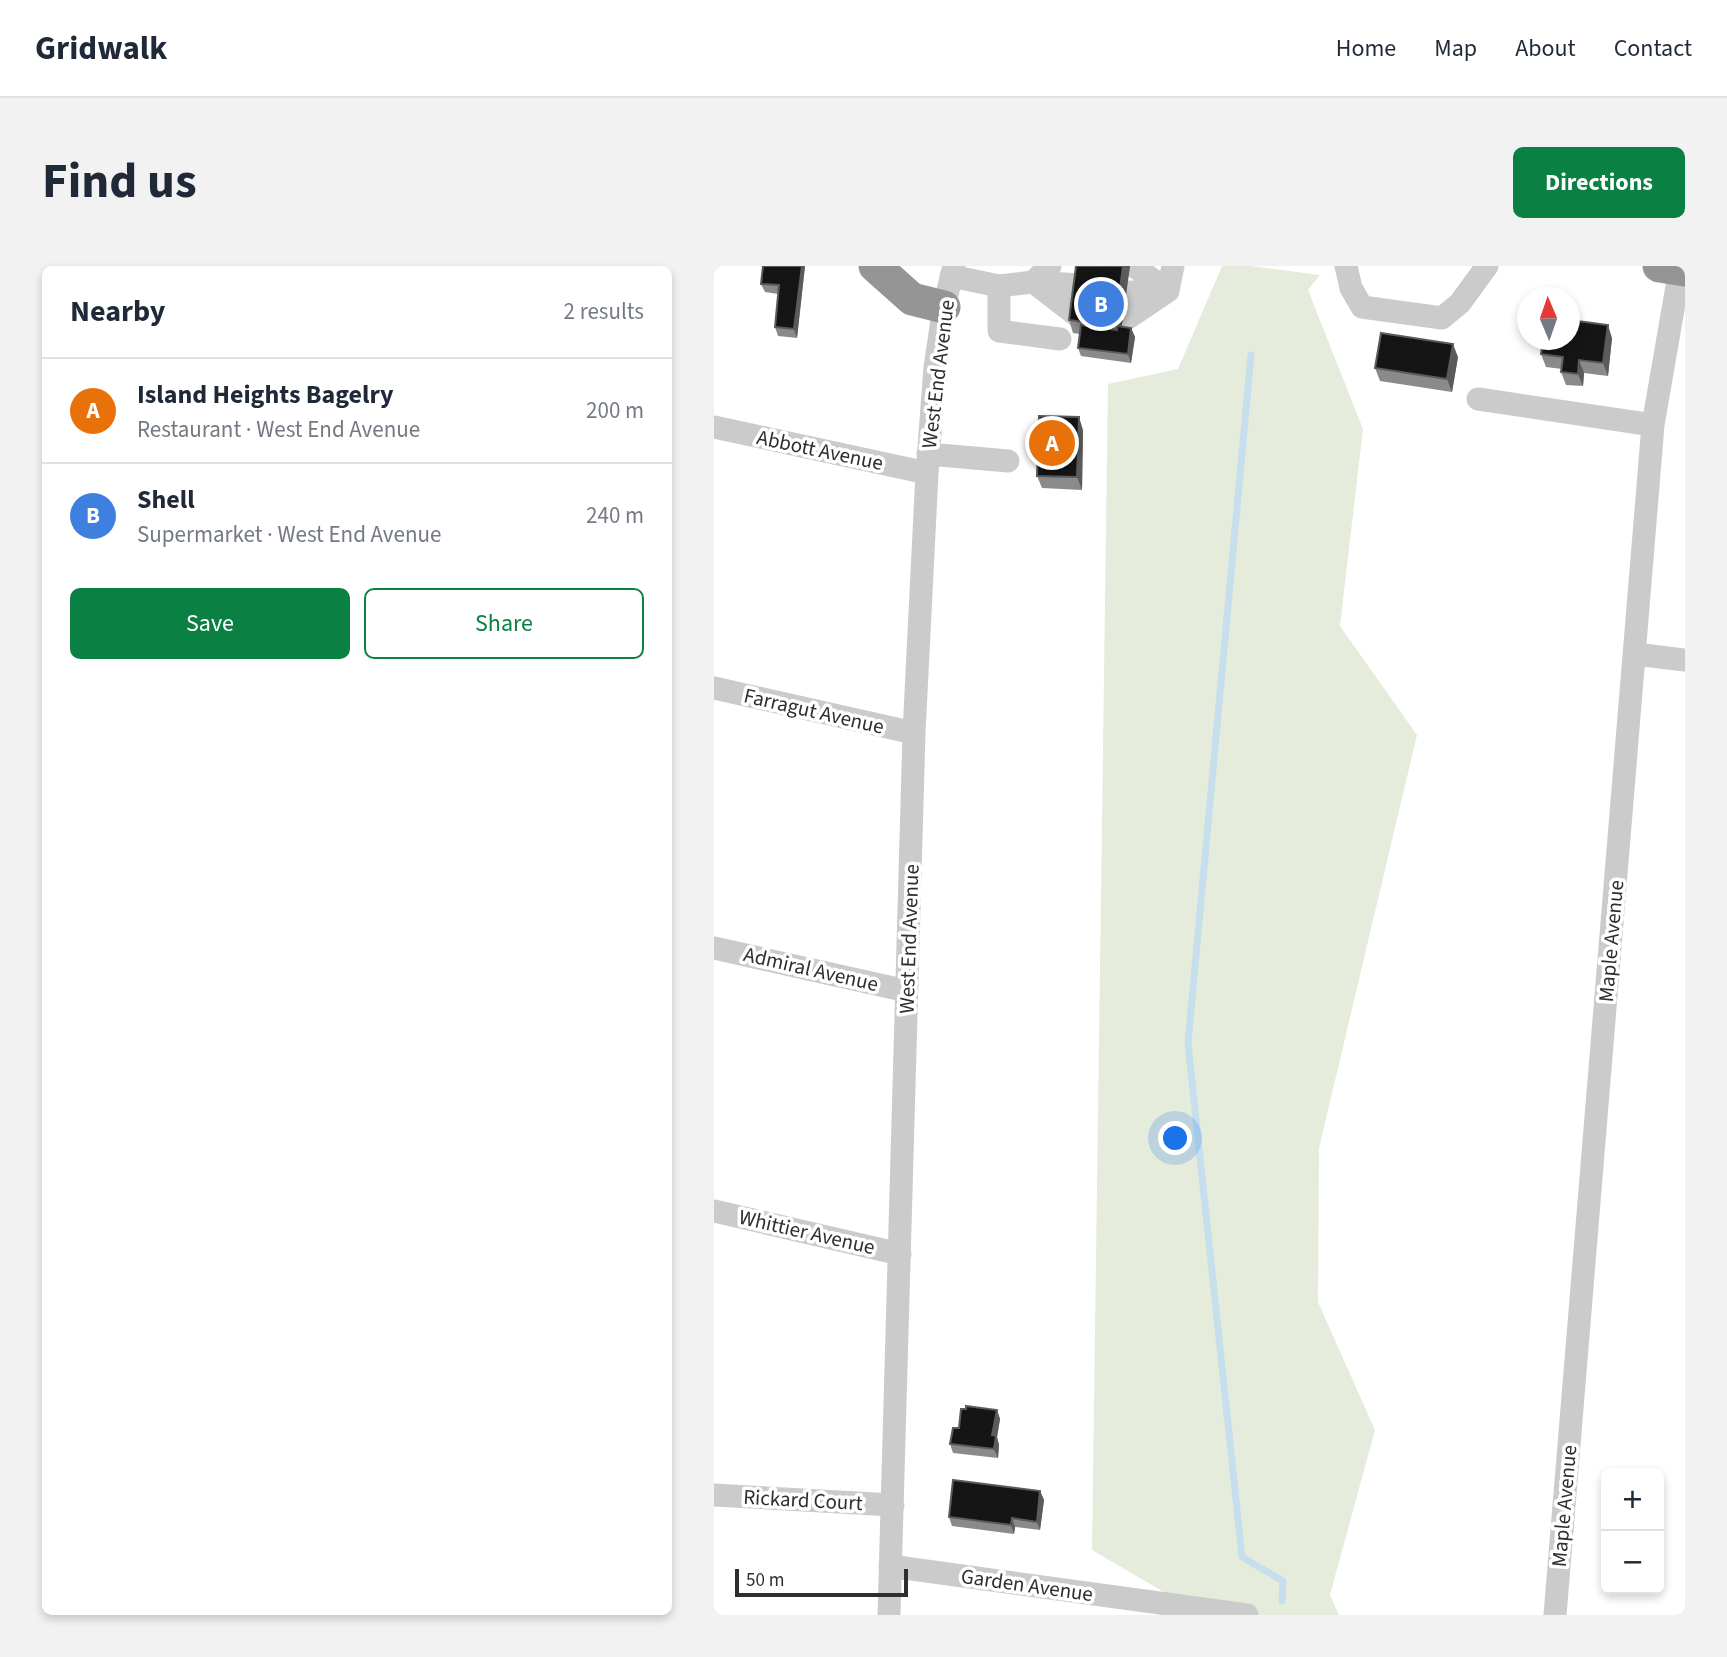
<!DOCTYPE html>
<meta charset="utf-8">
<style>
body{margin:0;font-family:"Source Sans 3",sans-serif;background:#f2f2f3;color:#1f2937}
.controls{position:absolute;right:21px;bottom:21px;display:grid;overflow:hidden;border-radius:10px;box-shadow:0 4px 10px #0003}
.controls button{width:63px;height:63px;display:grid;place-items:center;padding:0;border:0;border-bottom:2px solid #e0e1e3;background:#fff;color:#1f2937;font:35px sans-serif}
.compass{position:absolute;left:803px;top:21px;width:63px;height:63px;border-radius:50%;background:#fff;box-shadow:0 4px 10px #0003;rotate:358deg}
.scale{position:absolute;left:21px;bottom:18px;width:173px;box-sizing:border-box;padding-left:7px;border:4px solid #2e2e2e;border-top:0;font-size:19px;line-height:24px;white-space:nowrap;color:#2e2e2e;-webkit-text-stroke:5px #fff;paint-order:stroke}
.you{position:absolute;left:462px;top:873px;width:24px;height:24px;margin:-18px;border:5px solid #fff;border-radius:50%;background:#1a73e8;box-shadow:0 0 0 10px #1a73e833}
.badge{display:grid;place-items:center;width:46px;height:46px;border-radius:50%;background:#0b8043;color:#fff;font-size:23px;font-weight:700}
.pin{position:absolute;translate:-50% -50%;border:4px solid #fff;box-shadow:0 2px 7px #0006}
.list{margin:0;padding:0;list-style:none}
h2{display:flex;justify-content:space-between;align-items:center;height:91px;margin:0;padding:0 28px;font-size:30px}
h2 small{font-size:23px;font-weight:400;color:#747a83}
.list li{display:grid;grid-template-columns:46px 1fr auto;gap:21px;align-items:center;box-sizing:border-box;height:105px;padding:0 28px;border-top:2px solid #e0e1e3}
.list b{display:block;font-size:26px;white-space:nowrap}
.list p{margin:0;font-size:23px;white-space:nowrap;color:#747a83}
.list em{font-size:23px;font-style:normal;color:#747a83}
.actions{display:flex;gap:14px;padding:21px 28px}
.actions a{flex:1;padding:16px 0;border:2px solid #0b8043;border-radius:10px;text-align:center;font-size:24px;color:#0b8043}
.actions .main{background:#0b8043;color:#fff}
.map{position:relative;flex:none;width:971px;height:1349px;overflow:hidden;border-radius:10px}
header{display:flex;align-items:center;gap:42px;box-sizing:border-box;height:98px;padding:0 35px;background:#fff;border-bottom:2px solid #e0e1e3}
header strong{font-size:33px}
nav{display:flex;gap:38px;margin-inline-start:auto;font-size:24px}
.intro{display:flex;align-items:center;justify-content:space-between;box-sizing:border-box;height:168px;padding:0 42px}
h1{margin:0;font-size:49px}
.button{padding:18px 32px;border-radius:10px;background:#0b8043;color:#fff;font-size:24px;font-weight:700}
main{display:flex;gap:42px;padding:0 42px}
aside{flex:1;background:#fff;border-radius:10px;box-shadow:0 4px 10px #0003}
.map>svg:first-child{display:block}
.green{fill:#e5ecdc}
.lines{fill:none;stroke-linecap:round;stroke-linejoin:round}
.stream{stroke:#c7dfec;stroke-width:7}
.minor{stroke:#cbcbcb;stroke-width:23}
.highway{stroke:#959595;stroke-width:33}
.wall{fill:#8a8a8a}
.shaded-wall{fill:#5b5b5b}
.building{fill:#151515;stroke:#5b5b5b;stroke-width:2}
.labels{text-anchor:middle;stroke-width:7;stroke-linejoin:round;paint-order:stroke}
.street-label{font-size:21px;fill:#2e2e2e;stroke:#fff}
</style>
<header>
<strong>Gridwalk</strong>
<nav><a>Home</a><a>Map</a><a>About</a><a>Contact</a></nav>
</header>
<div class="intro"><h1>Find us</h1><a class="button">Directions</a></div>
<main>
<aside>
<h2>Nearby<small>2 results</small></h2>
<ul class="list">
<li><span class="badge" style="background:#e8710a">A</span><div><b>Island Heights Bagelry</b><p>Restaurant · West End Avenue</p></div><em>200 m</em></li>
<li><span class="badge" style="background:#3f7fe0">B</span><div><b>Shell</b><p>Supermarket · West End Avenue</p></div><em>240 m</em></li>
</ul>
<div class="actions"><a class="main">Save</a><a>Share</a></div>
</aside>
<div class="map">
<svg width="971" height="1349" viewBox="0 0 971 1349">
<rect width="100%" height="100%" fill="#fff"/>
<path class="green" d="M 508,0 L 536,0 L 606,9 L 594,24 L 649,163 L 626,360 L 703,469 L 605,882 L 604,1036 L 661,1164 L 616,1329 L 625,1349 L 489,1349 L 378,1284 L 394,118 L 464,103 Z"/>
<g class="lines">
<path class="stream" d="M 537,89 L 474,777 L 528,1291 L 569,1315 L 568,1335"/>
<path class="minor" d="M 336,0 L 319,16 L 362,49
M 632,0 L 637,22 L 648,41 L 728,52 L 746,37 L 773,0
M 237,10 L 285,20 L 319,16 L 366,19
M 285,20 L 285,65 L 346,73
M 412,26 L 454,25 L 459,0
M 408,56 L 454,25 L 420,0
M 764,133 L 939,159
M 0,161 L 213,207
M 214,188 L 294,195
M 921,388 L 971,394
M 0,422 L 200,467
M 0,682 L 193,725
M 0,945 L 186,988
M 0,1229 L 179,1239
M 176,1300 L 533,1349
M 175,1349 L 200,467 L 213,207 L 221,101 L 230,41 L 240,0
M 841,1349 L 939,159 L 966,3"/>
<path class="highway" d="M 161,0 L 198,33 L 230,41
M 945,0 L 971,4"/>
</g>
<path class="wall" d="M 91,0 L 83,72 L 64,70 L 61,61 L 64,28 L 51,26 L 47,18 Z
M 362,0 L 416,0 L 407,61 L 417,62 L 421,71 L 417,97 L 367,90 L 364,82 L 366,68 L 359,67 L 355,54 Z
M 898,72 L 894,110 L 870,107 L 869,120 L 852,119 L 847,106 L 848,103 L 832,101 L 827,88 Z
M 744,91 L 738,126 L 666,115 L 661,102 Z
M 369,164 L 368,224 L 328,222 L 323,210 Z
M 283,1144 L 286,1153 L 283,1171 L 285,1179 L 284,1192 L 239,1187 L 236,1178 L 245,1162 Z
M 326,1225 L 330,1234 L 326,1264 L 301,1261 L 300,1268 L 238,1260 L 235,1251 Z"/>
<path class="shaded-wall" d="M 88,0 L 91,0 L 83,72 L 80,63 Z
M 409,0 L 416,0 L 406,73 L 401,60 Z
M 894,59 L 898,72 L 894,110 L 889,97 Z
M 417,62 L 421,71 L 417,97 L 414,88 Z
M 739,78 L 744,91 L 738,126 L 733,113 Z
M 865,94 L 870,107 L 869,120 L 864,108 Z
M 365,151 L 369,164 L 368,224 L 363,211 Z
M 283,1144 L 286,1153 L 283,1171 L 285,1179 L 284,1192 L 280,1183 L 278,1169 Z
M 326,1225 L 330,1234 L 326,1264 L 323,1256 Z
M 298,1252 L 301,1261 L 300,1268 L 297,1259 Z"/>
<path class="building" d="M 49,0 L 88,0 L 80,63 L 61,61 L 65,19 L 47,18 Z
M 362,0 L 409,0 L 401,60 L 355,54 Z
M 856,54 L 894,59 L 889,97 L 865,94 L 864,108 L 847,106 L 849,91 L 827,88 L 829,74 L 856,74 Z
M 367,59 L 403,64 L 403,60 L 417,62 L 414,88 L 364,82 Z
M 667,67 L 739,78 L 733,113 L 661,102 Z
M 325,150 L 365,151 L 363,211 L 323,210 Z
M 252,1140 L 283,1144 L 278,1169 L 282,1170 L 280,1183 L 236,1178 L 239,1162 L 245,1162 L 247,1143 L 252,1143 Z
M 239,1214 L 326,1225 L 323,1256 L 298,1252 L 297,1259 L 235,1251 Z"/>
<g class="labels">
<g class="street-label">
<text transform="translate(224 108) rotate(-83)" y="7">West End Avenue</text>
<text transform="translate(106 184) rotate(12)" y="7">Abbott Avenue</text>
<text transform="translate(100 445) rotate(13)" y="7">Farragut Avenue</text>
<text transform="translate(195 673) rotate(-88)" y="7">West End Avenue</text>
<text transform="translate(897 675) rotate(-85)" y="7">Maple Avenue</text>
<text transform="translate(97 703) rotate(13)" y="7">Admiral Avenue</text>
<text transform="translate(93 966) rotate(13)" y="7">Whittier Avenue</text>
<text transform="translate(89 1234) rotate(3)" y="7">Rickard Court</text>
<text transform="translate(850 1240) rotate(-85)" y="7">Maple Avenue</text>
<text transform="translate(313 1319) rotate(8)" y="7">Garden Avenue</text>
</g>
</g>
</svg>
<div class="controls">
<button>+</button>
<button>−</button>
</div>
<svg class="compass" viewBox="-18 -18 36 36"><path d="M0-13l5 13h-10z" fill="#e53935"/><path d="M0 13l5-13h-10z" fill="#747a83"/></svg>
<div class="scale">50 m</div>
<div class="you"></div>
<div class="pin badge" style="left:338px;top:177px;background:#e8710a">A</div>
<div class="pin badge" style="left:387px;top:38px;background:#3f7fe0">B</div>
</div>
</main>
